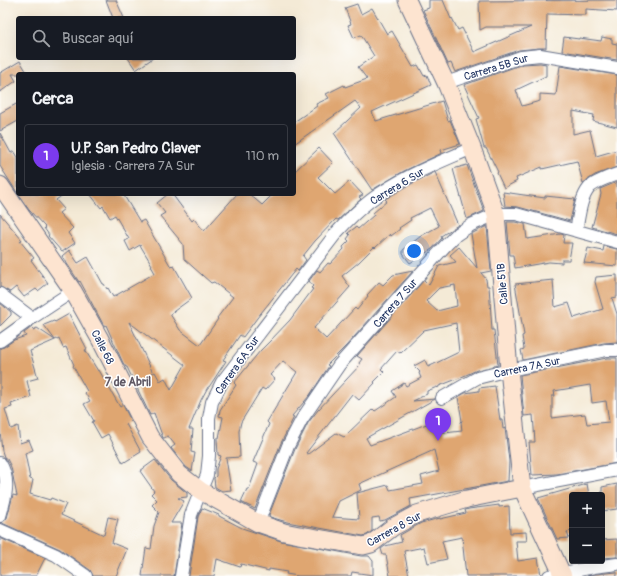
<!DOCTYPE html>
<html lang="es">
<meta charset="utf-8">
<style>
body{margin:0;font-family:Pangolin,sans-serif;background:#20242c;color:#f1f3f6}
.controls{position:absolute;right:12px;bottom:12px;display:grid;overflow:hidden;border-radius:4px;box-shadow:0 4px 16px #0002}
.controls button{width:36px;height:36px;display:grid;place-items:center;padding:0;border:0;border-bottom:1px solid #363941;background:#171b24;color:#f1f3f6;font:20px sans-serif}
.you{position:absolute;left:414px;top:251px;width:14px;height:14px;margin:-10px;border:3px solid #fff;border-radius:50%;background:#1a73e8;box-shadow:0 0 0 6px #1a73e833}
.badge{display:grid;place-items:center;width:26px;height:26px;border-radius:50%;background:#7c3aed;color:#fff;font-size:13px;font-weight:700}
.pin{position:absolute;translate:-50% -33px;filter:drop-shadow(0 1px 2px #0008)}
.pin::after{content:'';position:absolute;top:21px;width:14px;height:12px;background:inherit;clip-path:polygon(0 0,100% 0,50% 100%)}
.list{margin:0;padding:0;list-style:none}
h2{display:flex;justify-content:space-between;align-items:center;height:52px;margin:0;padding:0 16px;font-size:17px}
h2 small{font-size:13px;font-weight:400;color:#9ea1a6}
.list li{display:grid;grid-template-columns:26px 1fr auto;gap:12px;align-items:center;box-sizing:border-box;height:64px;margin:0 8px 8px;padding:0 8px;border:1px solid #363941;border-radius:4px}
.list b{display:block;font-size:15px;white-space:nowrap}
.list p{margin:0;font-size:13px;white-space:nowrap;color:#9ea1a6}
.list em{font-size:13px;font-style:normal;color:#9ea1a6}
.icon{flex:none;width:22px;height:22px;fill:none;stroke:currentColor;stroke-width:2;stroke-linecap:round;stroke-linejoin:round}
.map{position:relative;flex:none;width:617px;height:576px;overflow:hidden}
.search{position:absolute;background:#171b24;box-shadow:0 4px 16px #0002;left:16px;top:16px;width:280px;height:44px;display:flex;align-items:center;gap:10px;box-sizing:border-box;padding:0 14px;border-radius:4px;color:#9ea1a6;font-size:15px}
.panel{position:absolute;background:#171b24;box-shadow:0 4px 16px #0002;left:16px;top:72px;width:280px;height:124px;border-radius:4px}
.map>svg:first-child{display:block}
.building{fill:#dfa671;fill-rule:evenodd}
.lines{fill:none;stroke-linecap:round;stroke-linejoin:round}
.street-casing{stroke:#677088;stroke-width:14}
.secondary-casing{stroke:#677088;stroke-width:19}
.street{stroke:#fff;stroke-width:12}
.secondary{stroke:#fde4d0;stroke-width:17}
.labels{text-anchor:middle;stroke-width:3;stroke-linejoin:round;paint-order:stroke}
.street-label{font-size:11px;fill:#1b2f5e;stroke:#fff}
.neighbourhood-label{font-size:12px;font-weight:bold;fill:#605965;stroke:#fff}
</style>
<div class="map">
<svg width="617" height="576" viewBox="0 0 617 576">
<rect width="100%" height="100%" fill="#fff"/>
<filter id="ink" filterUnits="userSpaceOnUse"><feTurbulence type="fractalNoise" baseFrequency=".025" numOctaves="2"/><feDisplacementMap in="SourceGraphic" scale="8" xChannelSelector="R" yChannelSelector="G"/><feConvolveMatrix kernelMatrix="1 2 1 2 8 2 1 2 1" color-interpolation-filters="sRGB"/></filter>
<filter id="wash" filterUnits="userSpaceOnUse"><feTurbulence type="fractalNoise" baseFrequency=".012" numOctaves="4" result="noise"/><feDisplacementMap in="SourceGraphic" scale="16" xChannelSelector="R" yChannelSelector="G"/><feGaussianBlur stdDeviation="0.9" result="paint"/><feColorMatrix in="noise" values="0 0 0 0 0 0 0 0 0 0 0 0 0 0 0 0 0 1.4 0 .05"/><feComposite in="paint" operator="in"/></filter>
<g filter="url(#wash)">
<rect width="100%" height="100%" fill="#f4ead6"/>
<g id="blocks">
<path class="building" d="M 106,0 L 116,0 L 124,18 L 113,18 Z
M 429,0 L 443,0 L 451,19 L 452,18 L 458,30 L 462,28 L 474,52 L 531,27 L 486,27 L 480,30 L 479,1 L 617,0 L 617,11 L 586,9 L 586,15 L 547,14 L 546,48 L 539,48 L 519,50 L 455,72 L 451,63 L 448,64 L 423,10 L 429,8 Z
M 357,4 L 361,14 L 372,8 L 387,34 L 392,31 L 413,67 L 418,65 L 424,76 L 427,75 L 431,85 L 372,112 L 376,121 L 442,101 L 448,121 L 450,120 L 460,144 L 441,150 L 442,153 L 404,171 L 372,190 L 334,133 L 361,108 L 355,101 L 294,144 L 294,122 L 317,106 L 316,104 L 329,98 L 326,94 L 344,85 L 345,87 L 367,79 L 358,67 L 374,56 L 361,35 L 354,38 L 348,25 L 351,24 L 345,8 Z
M 564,37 L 579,39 L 579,38 L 601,41 L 602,37 L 612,39 L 612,43 L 617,44 L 617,60 L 562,51 Z
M 128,58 L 153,58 L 136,70 Z
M 20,61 L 28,74 L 12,74 L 16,81 L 0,92 L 0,73 Z
M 540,63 L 546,64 L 546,76 L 516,90 L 522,106 L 540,101 L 540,94 L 556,95 L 560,66 L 617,75 L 617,127 L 593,121 L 594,115 L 573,111 L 573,134 L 590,130 L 596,156 L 617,150 L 617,167 L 595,175 L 583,183 L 577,161 L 542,169 L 542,167 L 516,178 L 517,181 L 504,188 L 497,173 L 498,172 L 486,148 L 484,148 L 476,119 L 479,118 L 464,85 L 523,64 Z
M 18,103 L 18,121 L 0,131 L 0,113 Z
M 0,133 L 11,153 L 14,151 L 18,157 L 18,194 L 0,166 Z
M 319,148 L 333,163 L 318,177 L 335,194 L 350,181 L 363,195 L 359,197 L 361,199 L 338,220 L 336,219 L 315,241 L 303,256 L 306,260 L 298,271 L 296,269 L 257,318 L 243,337 L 240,335 L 223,360 L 226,361 L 209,387 L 208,387 L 201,400 L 189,429 L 193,429 L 191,452 L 195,453 L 192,471 L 186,467 L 171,448 L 175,445 L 168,436 L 164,438 L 163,438 L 154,413 L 150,415 L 127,367 L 126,367 L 123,363 L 106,325 L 104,326 L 80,281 L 79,282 L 62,256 L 69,250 L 78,263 L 88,257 L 103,284 L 104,284 L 107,289 L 108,288 L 113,297 L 155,273 L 151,266 L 152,265 L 140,245 L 130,251 L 125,241 L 129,239 L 115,215 L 110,218 L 103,206 L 101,208 L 90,194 L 123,194 L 140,222 L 144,220 L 171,267 L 174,266 L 192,298 L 170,314 L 180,330 L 200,345 L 218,319 L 217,318 L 233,297 L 214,282 L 211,283 L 184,259 L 183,244 L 160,216 L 165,213 L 157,203 L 168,194 L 172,194 L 192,221 L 194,219 L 204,231 L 237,194 L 249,194 L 262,205 L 273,194 L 294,194 L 294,172 ZM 129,322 L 185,365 L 171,390 L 165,378 L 160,381 L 155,372 L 153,373 Z
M 467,165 L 484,211 L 467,219 L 453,169 Z
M 435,172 L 458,225 L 441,236 L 442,238 L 432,249 L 410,263 L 403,254 L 403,250 L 421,236 L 439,226 L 430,208 L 410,218 L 411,220 L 399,228 L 400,229 L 391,236 L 390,234 L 375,248 L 374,247 L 359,262 L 342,276 L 350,287 L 314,328 L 326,339 L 355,308 L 357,310 L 368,296 L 367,295 L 379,282 L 383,285 L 393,275 L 413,271 L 346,346 L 327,365 L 329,366 L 310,395 L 292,416 L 294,417 L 281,443 L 255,509 L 241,502 L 247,489 L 249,489 L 258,464 L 253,462 L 269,424 L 267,422 L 297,372 L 283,361 L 270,375 L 275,379 L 265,390 L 262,388 L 241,422 L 239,431 L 240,457 L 226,458 L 231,490 L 222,491 L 215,487 L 214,478 L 216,476 L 216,469 L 221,456 L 218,455 L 217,438 L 219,438 L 223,417 L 219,416 L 220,410 L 236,385 L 234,383 L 260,351 L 270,341 L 290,320 L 313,289 L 311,288 L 313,286 L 309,281 L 317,270 L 320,272 L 328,263 L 330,264 L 344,249 L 343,247 L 349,241 L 347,239 L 350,235 L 348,233 L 356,227 L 358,229 L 374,215 L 373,213 L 387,201 L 385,199 L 387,198 L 411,184 Z
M 617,182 L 617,234 L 592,227 L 601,194 L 600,189 Z
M 503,192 L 545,198 L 545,196 L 575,199 L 570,221 L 518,207 L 505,206 Z
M 18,194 L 64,194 L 56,200 L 64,209 L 59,213 L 73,228 L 68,233 L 75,243 L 62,252 L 48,236 L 49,235 L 44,228 L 45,227 L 29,210 Z
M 0,214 L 22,240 L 20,241 L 34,258 L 31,260 L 48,283 L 38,291 L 36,289 L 24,297 L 16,287 L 10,292 L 0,287 Z
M 507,222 L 515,222 L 525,224 L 527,239 L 561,234 L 564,235 L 563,243 L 572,243 L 569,260 L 562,260 L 562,263 L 549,262 L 515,268 L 513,255 L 510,255 Z
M 487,226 L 491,271 L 481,273 L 486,279 L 487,286 L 489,286 L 492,330 L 494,330 L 498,365 L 477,370 L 457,379 L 439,386 L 438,388 L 437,387 L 427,391 L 427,394 L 413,401 L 435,399 L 366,438 L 370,445 L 440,419 L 444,433 L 462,431 L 461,422 L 462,421 L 458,397 L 465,393 L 479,391 L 479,388 L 495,386 L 500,420 L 502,420 L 503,429 L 505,428 L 509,461 L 508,481 L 410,499 L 411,506 L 385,520 L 380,521 L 379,517 L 372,518 L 372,531 L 367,535 L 363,536 L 287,522 L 270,517 L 269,515 L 295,449 L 308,423 L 318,410 L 360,365 L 359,363 L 362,359 L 357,356 L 424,280 L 429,285 L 439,266 L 456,262 L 450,255 L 459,247 L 477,268 L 471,234 ZM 455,285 L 457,306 L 437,311 L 426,301 L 439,288 ZM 456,323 L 459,352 L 428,367 L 425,360 L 414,366 L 420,372 L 419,373 L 421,378 L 406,386 L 404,383 L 392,391 L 396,397 L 375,411 L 373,409 L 344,437 L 336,433 L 308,454 L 306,453 L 352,394 L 359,400 L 375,383 L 374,382 L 384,372 L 381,369 L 397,351 L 400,353 L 424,330 ZM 434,450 L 439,471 L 421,476 L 423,484 L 390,490 L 388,485 L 357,493 L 359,519 L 332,517 L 339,501 L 361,490 L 359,484 Z
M 604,246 L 617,249 L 617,266 L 584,263 L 588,248 L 603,251 Z
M 617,275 L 617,297 L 612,298 L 617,314 L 617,342 L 604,343 L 523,360 L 521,350 L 524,349 L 522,336 L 524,335 L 515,284 L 553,280 L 555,307 L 569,303 L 574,318 L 603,309 L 595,282 L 596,277 Z
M 0,303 L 11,312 L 11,315 L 0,326 Z
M 69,314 L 87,349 L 85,350 L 98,371 L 99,370 L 120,407 L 123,405 L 131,421 L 126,424 L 141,452 L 123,463 L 108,434 L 101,438 L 92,422 L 94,421 L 84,404 L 90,401 L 85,393 L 87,391 L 73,366 L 74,365 L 66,347 L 63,348 L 59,338 L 55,340 L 44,325 L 54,321 L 55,322 Z
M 32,327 L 33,330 L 37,328 L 55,340 L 30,351 L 38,378 L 27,381 L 31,397 L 11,404 L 12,407 L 5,409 L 11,429 L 18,426 L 20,443 L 29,440 L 33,450 L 25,453 L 30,479 L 33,480 L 30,494 L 50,500 L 51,498 L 66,504 L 61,515 L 104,535 L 108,517 L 118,519 L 112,543 L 127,549 L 116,576 L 93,576 L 90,570 L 60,549 L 2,523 L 7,518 L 13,495 L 17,496 L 11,467 L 7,459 L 4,457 L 2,451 L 0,432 L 0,348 L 4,347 L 14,340 L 26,336 L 24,333 Z
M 607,358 L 617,358 L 617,463 L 557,474 L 532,475 L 529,442 L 535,442 L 533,415 L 524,416 L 520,375 ZM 590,385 L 592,403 L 606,401 L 609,422 L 587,424 L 585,414 L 552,418 L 552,396 L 555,396 L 554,391 Z
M 155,460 L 171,480 L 187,493 L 187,497 L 178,498 L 184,501 L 171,523 L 182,523 L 174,576 L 142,576 L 146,548 L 151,549 L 154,526 L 159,512 L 152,505 L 157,500 L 151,494 L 154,491 L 140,471 Z
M 587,484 L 589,495 L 572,495 L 572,531 L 567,532 L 569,538 L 557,539 L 538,498 Z
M 617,484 L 617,509 L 602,511 L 602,487 Z
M 499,505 L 499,507 L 509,506 L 510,533 L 526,532 L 527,541 L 516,541 L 518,561 L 538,558 L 541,575 L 534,576 L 466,576 L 462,537 L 442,541 L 447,559 L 428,563 L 424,547 L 404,551 L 409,576 L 390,576 L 386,555 L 383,555 L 381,549 L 385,546 L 402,542 L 400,535 L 421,523 L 440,518 L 440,519 L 466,513 L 465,510 L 469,509 Z
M 202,508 L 219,515 L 219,516 L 242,528 L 281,541 L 361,556 L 369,556 L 373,561 L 373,575 L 352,572 L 351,576 L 298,576 L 286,574 L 287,572 L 269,569 L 269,571 L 241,564 L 240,567 L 217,559 L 214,576 L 189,576 L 198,517 Z
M 0,538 L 45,558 L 36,576 L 0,576 Z
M 617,539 L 617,557 L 602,558 L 602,540 Z
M 617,572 L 617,576 L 587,576 L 595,574 Z"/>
</g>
</g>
<g filter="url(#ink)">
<use href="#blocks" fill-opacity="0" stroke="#677088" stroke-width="1"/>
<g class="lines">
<defs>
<path id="street" d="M 446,83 L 521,57 L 540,55 L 617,68
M 576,231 C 579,217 580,199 589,188 C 594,182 609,177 617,174
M 0,294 L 32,318
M 0,341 L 32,318 L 73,291
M 442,398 L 477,378 L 509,370 L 606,350 L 617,350
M 0,463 C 11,480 5,499 0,516
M 522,488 L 617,470
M 258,523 L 288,446 L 302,419 L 339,365 L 445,246 L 456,235 L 471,225 L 496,214 L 516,214 L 617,242
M 0,530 L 56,555 L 86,576
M 181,576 L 191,515 L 207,475 L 209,456 L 209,418 L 212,402 L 222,382 L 337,232 C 347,221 358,210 371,200 C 401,177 438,163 472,148
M 549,576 L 594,567 L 617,564"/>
<path id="secondary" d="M 407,0 L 446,83 L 472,148 L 496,214 L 509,370 L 522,488 L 563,576
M 0,185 L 73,291 L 100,339 L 150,437 L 179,474 L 201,491 L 258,523 L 284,532 L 299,535 L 363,546 L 371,544 L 393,527 L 417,514 L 467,499 L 522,488"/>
</defs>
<use href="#street" class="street-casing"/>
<use href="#secondary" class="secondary-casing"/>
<use href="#street" class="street"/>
<use href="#secondary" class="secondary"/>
</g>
</g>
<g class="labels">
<g class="street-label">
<text transform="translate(496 67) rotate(-17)" y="4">Carrera 5B Sur</text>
<text transform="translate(397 186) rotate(-31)" y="4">Carrera 6 Sur</text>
<text transform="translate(502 284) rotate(-95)" y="4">Calle 51B</text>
<text transform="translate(395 303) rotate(-49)" y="4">Carrera 7 Sur</text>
<text transform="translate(103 347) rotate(63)" y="4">Calle 68</text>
<text transform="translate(237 365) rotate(-55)" y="4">Carrera 6A Sur</text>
<text transform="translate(527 367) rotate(-12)" y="4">Carrera 7A Sur</text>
<text transform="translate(394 529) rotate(-29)" y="4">Carrera 8 Sur</text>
</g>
<g class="neighbourhood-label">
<text x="128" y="386">7 de Abril</text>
</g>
</g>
</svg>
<div class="controls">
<button>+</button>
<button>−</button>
</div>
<div class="you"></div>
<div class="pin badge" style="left:438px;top:441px">1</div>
<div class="search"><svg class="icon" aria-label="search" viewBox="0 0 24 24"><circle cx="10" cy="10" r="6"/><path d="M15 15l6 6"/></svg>Buscar aquí</div>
<section class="panel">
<h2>Cerca<small></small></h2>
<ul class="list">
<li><span class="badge">1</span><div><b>U.P. San Pedro Claver</b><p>Iglesia · Carrera 7A Sur</p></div><em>110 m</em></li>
</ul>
</section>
</div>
